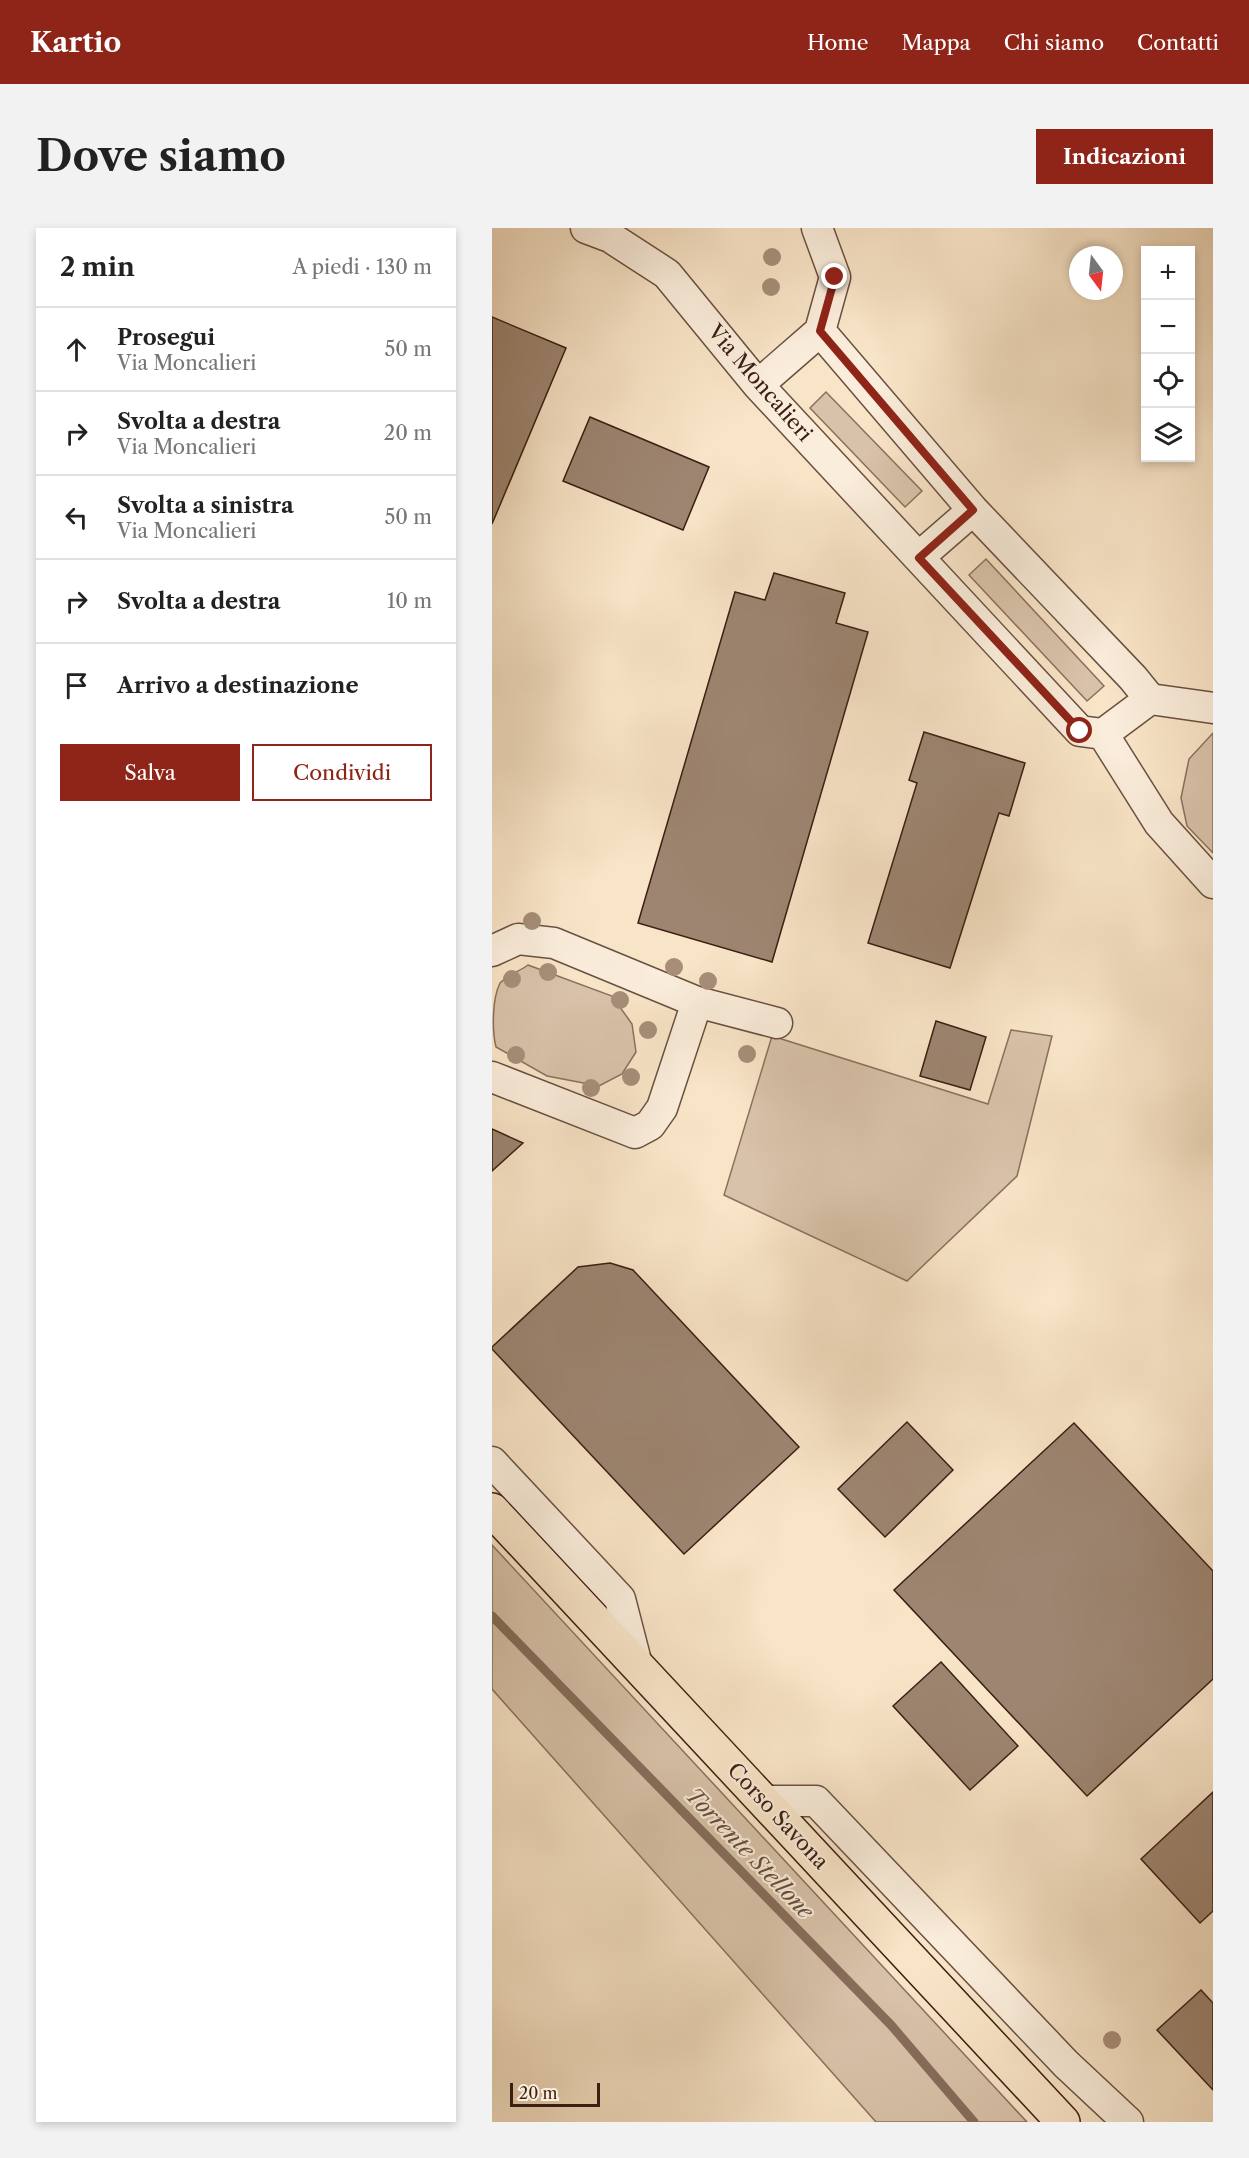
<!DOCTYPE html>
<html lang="it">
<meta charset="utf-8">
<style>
body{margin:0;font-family:"Libre Caslon Text",serif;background:#f2f2f2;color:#222}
.controls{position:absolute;right:18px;top:18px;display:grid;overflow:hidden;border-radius:0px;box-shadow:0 3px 9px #0003}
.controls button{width:54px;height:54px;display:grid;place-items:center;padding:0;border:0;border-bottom:2px solid #e0e0e0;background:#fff;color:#222;font:30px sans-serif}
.compass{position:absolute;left:577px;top:18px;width:54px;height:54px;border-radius:50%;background:#fff;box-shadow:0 3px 9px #0003;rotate:165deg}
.scale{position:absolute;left:18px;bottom:15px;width:90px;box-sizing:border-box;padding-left:6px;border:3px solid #3b1e14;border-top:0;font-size:16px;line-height:21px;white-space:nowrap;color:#3b1e14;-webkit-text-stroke:4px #faeddb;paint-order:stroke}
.stop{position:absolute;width:18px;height:18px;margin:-14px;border:4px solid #8f2418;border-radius:50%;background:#fff}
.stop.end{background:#8f2418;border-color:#fff;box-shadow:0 2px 6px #0008}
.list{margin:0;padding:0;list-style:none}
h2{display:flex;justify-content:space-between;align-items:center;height:78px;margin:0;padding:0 24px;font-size:26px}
h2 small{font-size:20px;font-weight:400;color:#767676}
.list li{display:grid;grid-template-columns:39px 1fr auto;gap:18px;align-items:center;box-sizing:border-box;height:84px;padding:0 24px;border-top:2px solid #e0e0e0}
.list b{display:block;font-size:22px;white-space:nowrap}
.list p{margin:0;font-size:20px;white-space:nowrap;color:#767676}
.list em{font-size:20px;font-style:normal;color:#767676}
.actions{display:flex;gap:12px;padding:18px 24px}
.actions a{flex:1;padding:14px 0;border:2px solid #8f2418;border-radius:0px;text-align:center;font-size:21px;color:#8f2418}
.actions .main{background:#8f2418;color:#fff}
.icon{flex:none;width:33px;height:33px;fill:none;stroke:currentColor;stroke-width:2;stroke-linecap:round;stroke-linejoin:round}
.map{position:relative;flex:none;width:721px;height:1894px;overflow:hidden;border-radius:0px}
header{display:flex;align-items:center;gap:36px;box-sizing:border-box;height:84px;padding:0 30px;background:#8f2418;color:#fff}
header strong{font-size:28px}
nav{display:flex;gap:33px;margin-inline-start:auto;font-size:21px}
.intro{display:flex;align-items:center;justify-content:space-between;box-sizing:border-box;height:144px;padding:0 36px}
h1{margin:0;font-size:42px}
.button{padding:15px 27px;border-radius:0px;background:#8f2418;color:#fff;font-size:21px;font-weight:700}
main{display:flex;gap:36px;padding:0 36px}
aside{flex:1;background:#fff;border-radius:0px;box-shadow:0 3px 9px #0003}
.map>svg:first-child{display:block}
.green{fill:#d8c2a9;stroke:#8a705e;stroke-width:1.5}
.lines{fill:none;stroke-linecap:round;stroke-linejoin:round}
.stream{stroke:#866d5b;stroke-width:9}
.building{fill:#9d8571;stroke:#3b1e14;stroke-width:1.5}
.minor-casing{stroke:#6a5041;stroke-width:33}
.major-casing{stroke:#3b1e14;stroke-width:36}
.minor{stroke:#faeddb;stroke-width:30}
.major{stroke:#f8e4c7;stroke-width:33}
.tree{fill:#a68e79}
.route{stroke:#8f2418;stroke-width:8}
.labels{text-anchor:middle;stroke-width:4.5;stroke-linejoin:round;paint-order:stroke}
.street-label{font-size:21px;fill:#3b1e14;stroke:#faeddb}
.water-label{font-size:22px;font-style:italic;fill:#674c3d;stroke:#faeddb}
</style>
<header>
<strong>Kartio</strong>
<nav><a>Home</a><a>Mappa</a><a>Chi siamo</a><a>Contatti</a></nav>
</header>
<div class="intro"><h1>Dove siamo</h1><a class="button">Indicazioni</a></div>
<main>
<aside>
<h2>2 min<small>A piedi · 130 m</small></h2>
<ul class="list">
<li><svg class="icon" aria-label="ahead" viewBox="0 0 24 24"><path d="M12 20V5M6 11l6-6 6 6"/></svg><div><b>Prosegui</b><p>Via Moncalieri</p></div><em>50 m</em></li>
<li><svg class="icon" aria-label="right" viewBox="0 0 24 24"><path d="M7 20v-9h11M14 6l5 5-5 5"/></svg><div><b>Svolta a destra</b><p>Via Moncalieri</p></div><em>20 m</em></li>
<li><svg class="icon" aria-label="left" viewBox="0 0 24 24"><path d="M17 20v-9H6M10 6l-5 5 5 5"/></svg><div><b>Svolta a sinistra</b><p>Via Moncalieri</p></div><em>50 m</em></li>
<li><svg class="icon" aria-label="right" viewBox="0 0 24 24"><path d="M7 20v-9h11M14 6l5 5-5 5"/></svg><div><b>Svolta a destra</b></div><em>10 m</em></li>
<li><svg class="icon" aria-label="arrive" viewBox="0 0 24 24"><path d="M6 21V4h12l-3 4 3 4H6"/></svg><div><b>Arrivo a destinazione</b></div></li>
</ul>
<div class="actions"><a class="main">Salva</a><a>Condividi</a></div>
</aside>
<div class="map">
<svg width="721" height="1894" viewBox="0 0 721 1894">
<rect width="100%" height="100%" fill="#f8e4c7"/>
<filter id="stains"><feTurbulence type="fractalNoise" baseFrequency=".00333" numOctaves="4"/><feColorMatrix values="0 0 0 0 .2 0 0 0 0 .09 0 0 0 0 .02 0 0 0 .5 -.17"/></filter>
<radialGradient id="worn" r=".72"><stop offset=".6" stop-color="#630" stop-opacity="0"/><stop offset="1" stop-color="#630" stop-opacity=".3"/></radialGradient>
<path class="green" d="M 334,164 L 430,263 L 413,279 L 318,180 Z
M 494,331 L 612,458 L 595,473 L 477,347 Z
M 721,505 L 721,625 L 695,598 L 689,570 L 697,531 Z
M 36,737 L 120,768 L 140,796 L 144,824 L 130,846 L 107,858 L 55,848 L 4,819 C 0,803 0,771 8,755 C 14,748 28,743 36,737 Z
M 519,802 L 560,808 L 525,948 L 415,1053 L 232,967 L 280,808 L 496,876 Z
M 0,1317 L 535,1894 L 384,1894 L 0,1461 Z"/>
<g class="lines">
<path class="stream" d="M 0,1388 L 399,1797 L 482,1894"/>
</g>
<path class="building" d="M 0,89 L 74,120 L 0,296 Z
M 98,189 L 217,239 L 191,302 L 71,253 Z
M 282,345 L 353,365 L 344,395 L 376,404 L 280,734 L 146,695 L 243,364 L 273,372 Z
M 432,504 L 533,535 L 517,588 L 507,585 L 458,740 L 376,715 L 425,555 L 417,552 Z
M 444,793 L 494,809 L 478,862 L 428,848 Z
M 0,901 L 31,915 L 0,943 Z
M 118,1035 L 141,1042 L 307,1219 L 192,1326 L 0,1121 L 0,1119 L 86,1039 Z
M 415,1194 L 461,1242 L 393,1309 L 346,1261 Z
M 582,1195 L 721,1343 L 721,1451 L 595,1568 L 402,1362 Z
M 449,1434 L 526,1518 L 478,1562 L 401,1478 Z
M 721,1564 L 721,1683 L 708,1695 L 649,1631 Z
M 709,1762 L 721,1775 L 721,1862 L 665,1802 Z"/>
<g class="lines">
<defs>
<path id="minor" d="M 94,0 L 118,9 L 175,46 L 266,157 L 588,503 L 611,506 L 658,471
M 328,103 L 481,282 L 641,450 L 658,471 L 721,480
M 266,157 L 328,103 L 343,49 L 325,0
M 427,329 L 481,282
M 611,506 L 667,595 L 721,655
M 0,723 L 26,711 L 62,715 L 205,774 L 285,795
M 0,849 L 143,905 L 158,897 L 170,880 L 205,774
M 0,1234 L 128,1371 L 145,1437
M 272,1573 L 324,1573 L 574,1836 L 636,1894"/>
<path id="major" d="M 0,1282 L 571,1894"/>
</defs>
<use href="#minor" class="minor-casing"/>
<use href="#major" class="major-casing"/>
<use href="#minor" class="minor"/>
<use href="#major" class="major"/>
</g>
<g class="tree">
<circle cx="280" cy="29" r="9"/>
<circle cx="279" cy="59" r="9"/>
<circle cx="40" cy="693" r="9"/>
<circle cx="182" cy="739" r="9"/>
<circle cx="56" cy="744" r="9"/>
<circle cx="20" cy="751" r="9"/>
<circle cx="216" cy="753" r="9"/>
<circle cx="128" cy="772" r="9"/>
<circle cx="156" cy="802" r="9"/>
<circle cx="255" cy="826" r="9"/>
<circle cx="24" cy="827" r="9"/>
<circle cx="139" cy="849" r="9"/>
<circle cx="99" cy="860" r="9"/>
<circle cx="620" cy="1812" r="9"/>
</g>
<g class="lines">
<path class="route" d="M 343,49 L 328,103 L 481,282 L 427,330 L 588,503"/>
</g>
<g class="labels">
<g class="street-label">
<text transform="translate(268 155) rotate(49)" y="7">Via Moncalieri</text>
<text transform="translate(286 1588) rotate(47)" y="7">Corso Savona</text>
</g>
<g class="water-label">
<text transform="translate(258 1625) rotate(46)" y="8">Torrente Stellone</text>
</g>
</g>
<rect width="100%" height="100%" filter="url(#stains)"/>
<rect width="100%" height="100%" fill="url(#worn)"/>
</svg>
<div class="controls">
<button>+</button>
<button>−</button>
<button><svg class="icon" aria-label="locate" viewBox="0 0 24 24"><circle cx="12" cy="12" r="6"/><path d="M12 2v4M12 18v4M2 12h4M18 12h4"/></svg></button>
<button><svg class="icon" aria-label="layers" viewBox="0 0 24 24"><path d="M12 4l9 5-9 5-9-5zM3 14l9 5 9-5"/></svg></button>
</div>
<svg class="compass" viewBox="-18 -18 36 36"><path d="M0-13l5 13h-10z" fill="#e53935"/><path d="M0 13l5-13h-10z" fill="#767676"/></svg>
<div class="scale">20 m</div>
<div class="stop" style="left:588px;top:503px"></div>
<div class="stop end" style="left:343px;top:49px"></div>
</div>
</main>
